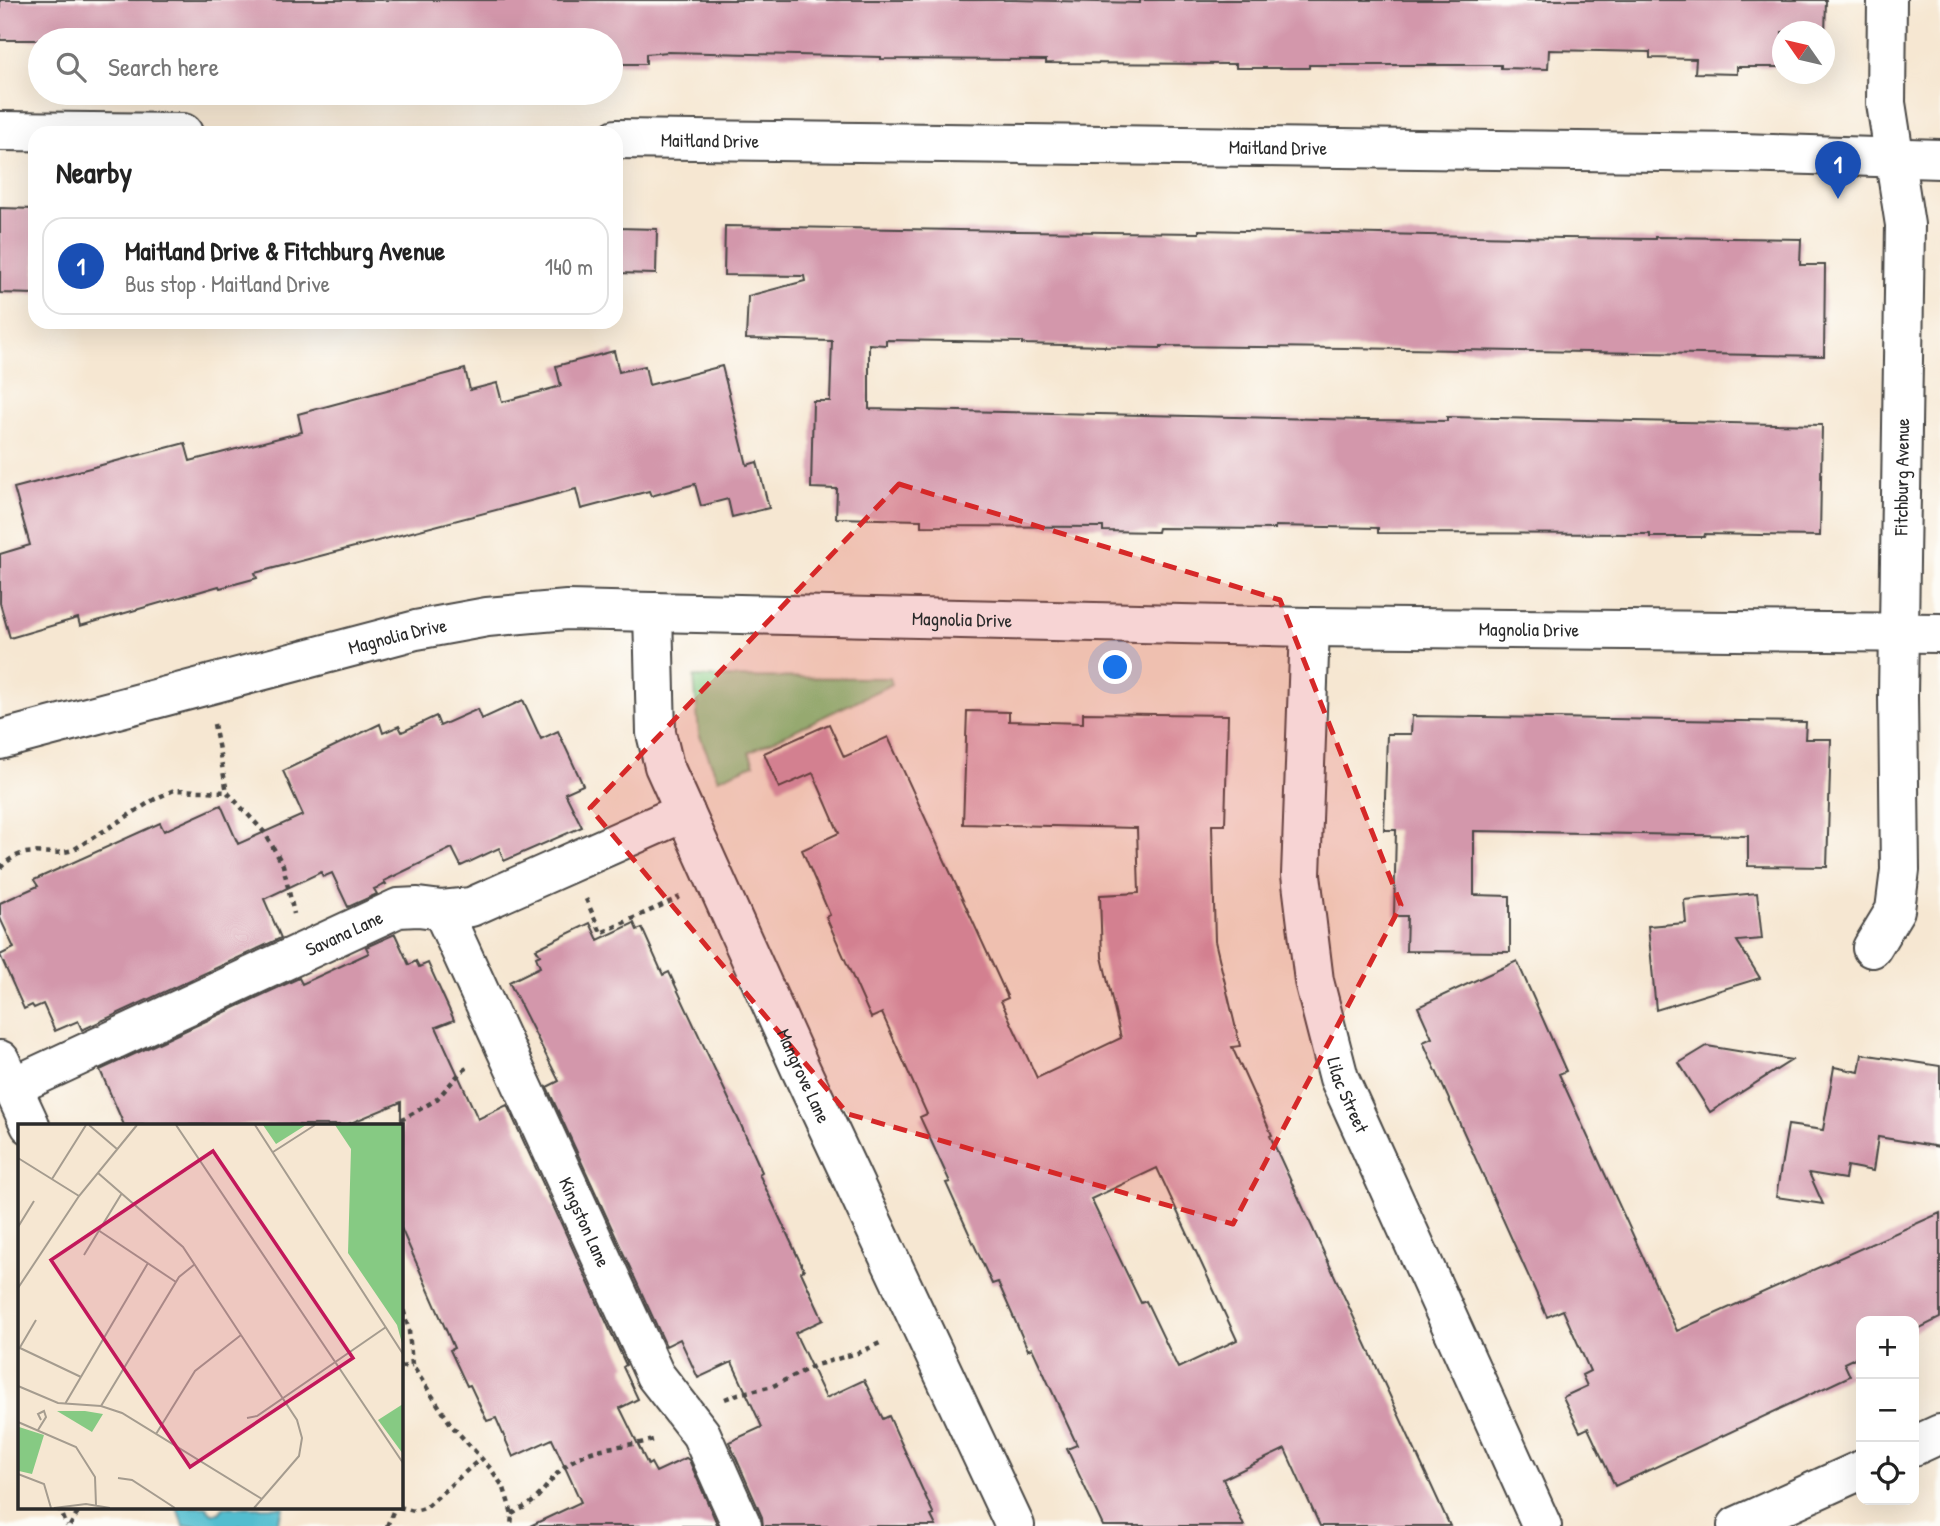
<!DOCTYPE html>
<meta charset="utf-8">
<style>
body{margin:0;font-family:"Patrick Hand",sans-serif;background:#f6f6f6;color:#222}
.controls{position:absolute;right:21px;bottom:21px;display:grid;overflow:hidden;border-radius:14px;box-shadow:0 7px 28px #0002}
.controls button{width:63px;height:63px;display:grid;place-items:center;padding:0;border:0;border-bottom:2px solid #e0e0e0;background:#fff;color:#222;font:35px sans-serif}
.compass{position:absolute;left:1772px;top:21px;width:63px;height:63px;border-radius:50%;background:#fff;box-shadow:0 7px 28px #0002;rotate:304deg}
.you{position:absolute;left:1116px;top:668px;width:24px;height:24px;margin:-18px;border:5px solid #fff;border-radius:50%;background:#1a73e8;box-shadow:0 0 0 10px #1a73e833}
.badge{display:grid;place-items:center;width:46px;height:46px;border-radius:50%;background:#d1495b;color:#fff;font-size:23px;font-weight:700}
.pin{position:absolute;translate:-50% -58px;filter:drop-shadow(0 2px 4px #0008)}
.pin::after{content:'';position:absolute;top:37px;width:24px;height:21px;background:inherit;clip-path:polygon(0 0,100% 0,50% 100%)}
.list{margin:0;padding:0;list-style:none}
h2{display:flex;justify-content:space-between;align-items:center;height:91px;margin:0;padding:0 28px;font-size:30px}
h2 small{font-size:23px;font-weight:400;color:#767676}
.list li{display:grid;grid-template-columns:46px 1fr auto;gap:21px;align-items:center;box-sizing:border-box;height:98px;margin:0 14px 14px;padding:0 14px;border:2px solid #e0e0e0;border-radius:21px}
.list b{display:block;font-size:26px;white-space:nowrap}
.list p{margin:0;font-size:23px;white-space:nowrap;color:#767676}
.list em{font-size:23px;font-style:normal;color:#767676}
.icon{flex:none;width:38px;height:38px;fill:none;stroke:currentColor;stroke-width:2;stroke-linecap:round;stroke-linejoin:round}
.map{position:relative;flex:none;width:1940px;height:1526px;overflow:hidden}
.search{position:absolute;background:#fff;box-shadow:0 7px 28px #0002;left:28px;top:28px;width:595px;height:77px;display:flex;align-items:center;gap:18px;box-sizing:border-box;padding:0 24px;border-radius:38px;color:#767676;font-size:26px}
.panel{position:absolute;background:#fff;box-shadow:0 7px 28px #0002;left:28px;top:126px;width:595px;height:203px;border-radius:21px}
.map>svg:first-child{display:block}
.green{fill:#86ca83;stroke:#587a57;stroke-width:2}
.water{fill:#53bdcf;stroke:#3f747d;stroke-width:2}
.building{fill:#d397ab;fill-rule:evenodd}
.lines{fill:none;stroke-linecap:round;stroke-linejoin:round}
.minor-casing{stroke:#494744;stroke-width:42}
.major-casing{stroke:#494744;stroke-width:42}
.path{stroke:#494744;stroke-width:4.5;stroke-dasharray:5 5;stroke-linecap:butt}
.minor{stroke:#fff;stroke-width:38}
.major{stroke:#fff;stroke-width:38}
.marked{fill:#d62828;fill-opacity:0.2;stroke:#d62828;stroke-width:5;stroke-dasharray:14 9;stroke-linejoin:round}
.labels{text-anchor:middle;stroke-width:5;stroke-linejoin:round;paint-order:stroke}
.street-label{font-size:19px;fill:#2b2b2b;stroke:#fdfcf7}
.inset-road{fill:none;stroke:#a59c8f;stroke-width:2}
.view{fill:#c2185b;fill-opacity:0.15;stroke:#c2185b;stroke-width:3.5}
.inset-edge{fill:none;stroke:#2b2b2b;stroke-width:3.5}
</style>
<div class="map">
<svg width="1940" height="1526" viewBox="0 0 1940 1526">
<rect width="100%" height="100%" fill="#fdfcf7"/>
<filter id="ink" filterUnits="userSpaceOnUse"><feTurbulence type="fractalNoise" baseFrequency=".0143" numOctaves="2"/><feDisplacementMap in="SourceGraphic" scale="14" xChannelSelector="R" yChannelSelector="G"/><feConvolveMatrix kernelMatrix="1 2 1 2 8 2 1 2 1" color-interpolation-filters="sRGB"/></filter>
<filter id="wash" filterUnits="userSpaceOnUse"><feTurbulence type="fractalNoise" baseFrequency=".00686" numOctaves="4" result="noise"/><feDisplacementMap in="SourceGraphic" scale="28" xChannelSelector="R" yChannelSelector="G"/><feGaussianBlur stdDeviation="1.57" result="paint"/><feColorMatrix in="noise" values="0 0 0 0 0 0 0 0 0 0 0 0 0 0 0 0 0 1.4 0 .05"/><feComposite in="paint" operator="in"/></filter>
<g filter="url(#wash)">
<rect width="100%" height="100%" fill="#f6e7d2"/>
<path class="green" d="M 694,677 L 890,678 L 892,684 L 749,752 L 754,764 L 718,779 L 699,734 Z"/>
<path class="water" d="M 177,1507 L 206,1507 L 212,1513 L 219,1513 L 224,1507 L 284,1507 L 276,1526 L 183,1526 Z"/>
<g id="blocks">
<path class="building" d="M 0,0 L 1015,0 L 1140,3 L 1140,0 L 1826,0 L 1825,34 L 1824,32 L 1782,32 L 1782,67 L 1737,67 L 1737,74 L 1695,73 L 1696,59 L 1650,58 L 1650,52 L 1549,50 L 1548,69 L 1501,68 L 1501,65 L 1309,65 L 1309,68 L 1236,68 L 1236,64 L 1046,63 L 1046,60 L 881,59 L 881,57 L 668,52 L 646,54 L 646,64 L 611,64 L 611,40 L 0,40 Z
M 0,208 L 35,209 L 35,294 L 0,293 Z
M 725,226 L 1017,231 L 1199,233 L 1199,230 L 1564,238 L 1655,239 L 1655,237 L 1801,239 L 1800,265 L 1825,265 L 1824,356 L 1345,348 L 1161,346 L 1161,348 L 1105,347 L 1105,346 L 1022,344 L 1022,342 L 886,340 L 886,345 L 869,344 L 869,409 L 1365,420 L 1447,421 L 1447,417 L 1822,425 L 1820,536 L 1705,534 L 1704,537 L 1650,537 L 1650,534 L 1378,533 L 1378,528 L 1275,526 L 1275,529 L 1158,528 L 1157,532 L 1103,531 L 1103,527 L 921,526 L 921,520 L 836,518 L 837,489 L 811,488 L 813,401 L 830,401 L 832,341 L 746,339 L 748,296 L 805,281 L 804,276 L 724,275 Z
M 616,228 L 657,229 L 656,274 L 616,273 Z
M 614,351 L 619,372 L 645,366 L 649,385 L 722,366 L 747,465 L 757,462 L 769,508 L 732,517 L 728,499 L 701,506 L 695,484 L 651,496 L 649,491 L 581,509 L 576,489 L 255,573 L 257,578 L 220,588 L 219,586 L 80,626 L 78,618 L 10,638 L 0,603 L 0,554 L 30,545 L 14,488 L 185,443 L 190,461 L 302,432 L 298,414 L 465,369 L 470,390 L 497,383 L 502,402 L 561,386 L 556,366 Z
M 523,700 L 541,739 L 558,731 L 583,785 L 565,793 L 582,827 L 504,861 L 499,848 L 461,866 L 452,848 L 384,881 L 386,884 L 374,889 L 377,894 L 348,907 L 332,873 L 323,877 L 321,872 L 264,899 L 281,938 L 82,1030 L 78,1021 L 55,1031 L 43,1004 L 34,1008 L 32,1005 L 24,1009 L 0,955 L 14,948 L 0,918 L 0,903 L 38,886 L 34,880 L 160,823 L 164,831 L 221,805 L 238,844 L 303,815 L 283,771 L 380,724 L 383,733 L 399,726 L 402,732 L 436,716 L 440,726 L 478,709 L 482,719 Z
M 967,711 L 1009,712 L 1009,721 L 1083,723 L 1083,713 L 1228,715 L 1225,825 L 1212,825 L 1215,941 L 1240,1046 L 1232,1047 L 1272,1135 L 1270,1136 L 1450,1526 L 1320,1526 L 1285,1449 L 1223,1479 L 1244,1526 L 1103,1526 L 1067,1449 L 1077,1445 L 1032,1348 L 1028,1350 L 998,1282 L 992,1284 L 946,1183 L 950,1182 L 920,1117 L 927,1114 L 882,1013 L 871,1018 L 826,917 L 830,915 L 802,850 L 839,833 L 813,773 L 779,788 L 764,753 L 829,724 L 844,757 L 888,737 L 1008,998 L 1001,1001 L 1037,1078 L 1121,1038 L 1102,957 L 1100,895 L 1139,893 L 1137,828 L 963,824 ZM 1157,1168 L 1237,1340 L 1178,1368 L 1146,1301 L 1141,1303 L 1091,1199 Z
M 1412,716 L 1806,722 L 1805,739 L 1831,739 L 1827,867 L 1748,866 L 1748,836 L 1474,831 L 1474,895 L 1510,896 L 1510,952 L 1406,951 L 1407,916 L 1394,916 L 1396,830 L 1384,830 L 1387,734 L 1411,734 Z
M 1757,893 L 1762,939 L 1737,941 L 1760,978 L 1656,1010 L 1648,926 L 1686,923 L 1684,900 Z
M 590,923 L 598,940 L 634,923 L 637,930 L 642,928 L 663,975 L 669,972 L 741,1125 L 762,1172 L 759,1174 L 804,1270 L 801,1272 L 823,1320 L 795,1333 L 826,1398 L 864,1380 L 883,1419 L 889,1416 L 934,1515 L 931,1516 L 936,1526 L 763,1526 L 762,1517 L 729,1442 L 762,1427 L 732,1362 L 698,1378 L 680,1339 L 666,1346 L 547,1087 L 559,1081 L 509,982 L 540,967 L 536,957 L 540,955 L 536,949 Z
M 395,934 L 409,965 L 416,961 L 419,967 L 428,963 L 454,1020 L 436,1027 L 478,1119 L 507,1105 L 626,1365 L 623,1367 L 638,1399 L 620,1408 L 648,1465 L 651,1463 L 656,1472 L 686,1458 L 689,1460 L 718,1526 L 530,1526 L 581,1502 L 552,1439 L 513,1457 L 496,1418 L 487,1421 L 470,1385 L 467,1386 L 450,1350 L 454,1348 L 401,1228 L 401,1102 L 346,1125 L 124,1125 L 100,1070 L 299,978 L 302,984 L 369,953 L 366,947 Z
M 1517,961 L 1566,1071 L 1559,1074 L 1677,1331 L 1940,1213 L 1940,1318 L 1914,1331 L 1914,1321 L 1861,1321 L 1861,1355 L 1844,1363 L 1850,1376 L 1615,1486 L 1588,1428 L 1580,1432 L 1563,1397 L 1587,1386 L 1582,1375 L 1590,1371 L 1563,1310 L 1547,1317 L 1423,1042 L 1432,1038 L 1418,1007 Z
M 1707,1046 L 1792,1060 L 1710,1112 L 1679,1063 Z
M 1862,1054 L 1940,1066 L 1940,1147 L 1878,1137 L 1873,1171 L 1847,1166 L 1845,1179 L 1809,1173 L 1823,1204 L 1776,1197 L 1788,1125 L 1823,1130 L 1834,1067 L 1859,1072 Z"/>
</g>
</g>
<g filter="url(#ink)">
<use href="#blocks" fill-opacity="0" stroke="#494744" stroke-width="2"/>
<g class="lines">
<defs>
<g id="minor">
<path id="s1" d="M 653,612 L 656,733 L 664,766 L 801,1070 L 1015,1526"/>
<path id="s2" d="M 1310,627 L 1301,875 L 1314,981 L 1339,1078 L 1542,1526"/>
<path id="s3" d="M 0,740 L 416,630 L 487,617 L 567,610 L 1310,627 L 1940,633"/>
<path id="s4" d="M 442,910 L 655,1375 L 701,1434 L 742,1526"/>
<path id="s5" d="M 1872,948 L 1895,910 L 1900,870 L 1898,696 L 1905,225 L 1886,103 L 1887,0"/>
<path d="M 0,1060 L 30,1125"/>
<path id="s6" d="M 12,1087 L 398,908 L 418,907 L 442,910 L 471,907 L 685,812"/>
<path d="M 1914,1446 L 1940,1434"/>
<path d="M 1737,1526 L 1861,1470"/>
</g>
<g id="major">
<path d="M 0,131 L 183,133"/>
<path id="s7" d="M 616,139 L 1742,153 L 1940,159"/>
</g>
</defs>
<use href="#minor" class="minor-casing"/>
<use href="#major" class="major-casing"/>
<path class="path" d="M 214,724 L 227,792 L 265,833 L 283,865 L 294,914
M 0,868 C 27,841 42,859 73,850 L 155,799 L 174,790 L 227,792
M 586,899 L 601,933 L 680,897
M 392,1125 L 436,1100 L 461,1072 L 470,1066
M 401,1301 L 409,1331 L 412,1365 L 452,1426 L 491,1469 L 504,1488 L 512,1514 L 511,1526
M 401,1367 L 412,1365
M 725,1399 L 738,1394 L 773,1386 L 816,1365 L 861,1352 L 884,1341
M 59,1507 L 67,1526
M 399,1507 L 414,1511 L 425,1508 L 480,1459
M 512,1514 C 518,1510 526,1507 531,1503 C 548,1489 552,1473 574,1460 C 598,1445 628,1447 654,1440
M 70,1526 L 81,1507
M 387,1526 L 395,1507"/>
<use href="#minor" class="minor"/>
<use href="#major" class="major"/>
</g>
</g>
<path class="marked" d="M 899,484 L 1280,600 L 1401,905 L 1233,1224 L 848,1114 L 590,808 Z"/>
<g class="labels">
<g class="street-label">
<text dy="7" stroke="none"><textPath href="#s7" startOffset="94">Maitland Drive</textPath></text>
<text dy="7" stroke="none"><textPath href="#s7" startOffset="662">Maitland Drive</textPath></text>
<text dy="7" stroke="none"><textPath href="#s5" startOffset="478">Fitchburg Avenue</textPath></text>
<text dy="7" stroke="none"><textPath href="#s3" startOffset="978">Magnolia Drive</textPath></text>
<text dy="7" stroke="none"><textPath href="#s3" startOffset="1545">Magnolia Drive</textPath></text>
<text dy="7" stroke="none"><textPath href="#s3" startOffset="411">Magnolia Drive</textPath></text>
<text dy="7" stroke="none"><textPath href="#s6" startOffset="366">Savana Lane</textPath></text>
<text dy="7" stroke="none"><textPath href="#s1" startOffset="495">Mangrove Lane</textPath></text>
<text dy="7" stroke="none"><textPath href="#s2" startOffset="474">Lilac Street</textPath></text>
<text dy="7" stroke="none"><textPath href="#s4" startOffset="343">Kingston Lane</textPath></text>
</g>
</g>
<g transform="translate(18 1124)">
<rect width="385" height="385" fill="#f6e7d2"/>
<path d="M 245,1 L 288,1 L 258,20 ZM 317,1 L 385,1 L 385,223 L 379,201 L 330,129 L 333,25 ZM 385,280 L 385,330 L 360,296 ZM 39,287 L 67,287 L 85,290 L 74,308 ZM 1,303 L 26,311 L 14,350 L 1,347 Z" fill="#86ca83"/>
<path class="inset-road" d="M 71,1 L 99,25M 158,1 L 385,339M 237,1 L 385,230M 255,28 L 297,1M 0,34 L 61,72M 80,49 L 165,123 L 279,296 L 284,314 L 281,332 L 236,384M 34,55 L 68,1M 0,103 L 16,77M 80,106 L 158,158M 66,131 L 104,69M 0,164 L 61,72 L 119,1M 2,224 L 63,253M 1,225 L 18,196M 0,262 L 40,279 L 83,282 L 104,289 L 244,375M 47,280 L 130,139M 83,282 L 161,153 L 177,140M 229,294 L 239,292 L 368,203M 0,298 L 58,323 L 77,353 L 78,381M 20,306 L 28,293 L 26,287 L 20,290 L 23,296M 138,310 L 177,247 L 223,211M 0,350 L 26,360 L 33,384M 100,354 L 114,356 L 157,384M 36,384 L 68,380 L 92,384"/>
<path class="view" d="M 195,27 L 335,234 L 172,343 L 33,136 Z"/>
<rect width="385" height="385" class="inset-edge"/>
</g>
</svg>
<div class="controls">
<button>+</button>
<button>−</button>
<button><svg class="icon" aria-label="locate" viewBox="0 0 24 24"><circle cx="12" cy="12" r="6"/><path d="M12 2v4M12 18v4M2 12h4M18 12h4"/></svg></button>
</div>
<svg class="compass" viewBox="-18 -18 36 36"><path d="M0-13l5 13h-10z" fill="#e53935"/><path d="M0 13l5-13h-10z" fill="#767676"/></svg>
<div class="you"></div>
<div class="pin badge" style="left:1838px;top:199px;background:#1a4fb4">1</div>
<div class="search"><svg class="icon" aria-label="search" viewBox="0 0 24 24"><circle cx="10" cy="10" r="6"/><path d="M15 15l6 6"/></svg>Search here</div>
<section class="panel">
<h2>Nearby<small></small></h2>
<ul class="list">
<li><span class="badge" style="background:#1a4fb4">1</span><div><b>Maitland Drive &amp; Fitchburg Avenue</b><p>Bus stop · Maitland Drive</p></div><em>140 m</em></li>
</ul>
</section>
</div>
